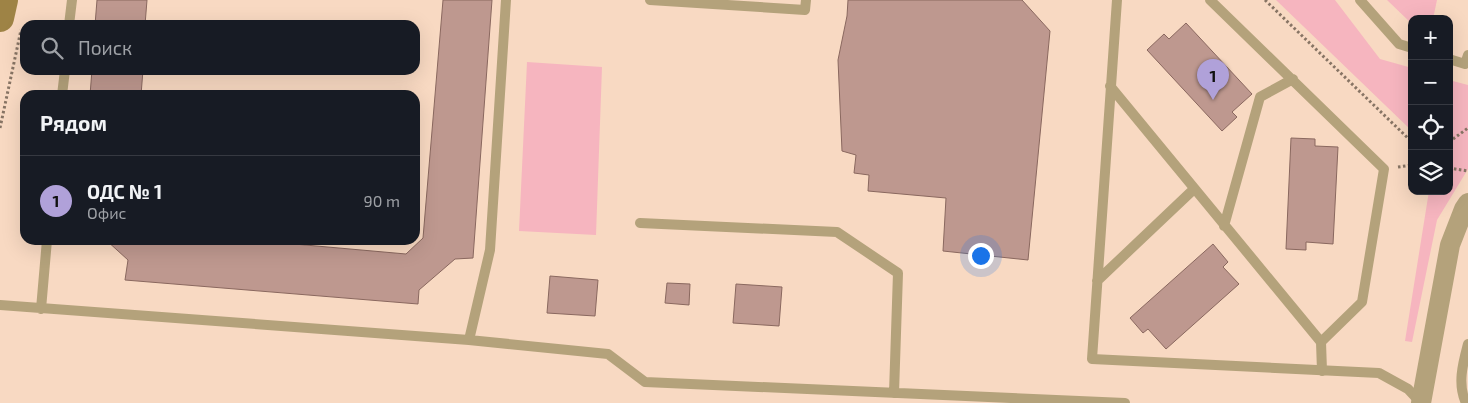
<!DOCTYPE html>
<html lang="ru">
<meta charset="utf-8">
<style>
body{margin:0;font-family:"Exo 2",sans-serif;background:#20242c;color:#f1f3f6}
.controls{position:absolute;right:15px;top:15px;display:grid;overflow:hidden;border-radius:10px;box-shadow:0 5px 20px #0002}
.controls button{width:45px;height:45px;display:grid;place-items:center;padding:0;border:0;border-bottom:1px solid #363941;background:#171b24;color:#f1f3f6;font:25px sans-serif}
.you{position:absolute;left:980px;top:255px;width:18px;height:18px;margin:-12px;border:4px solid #fff;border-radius:50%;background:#1a73e8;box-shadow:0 0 0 8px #1a73e833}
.badge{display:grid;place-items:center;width:32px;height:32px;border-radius:50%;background:#b0a1d9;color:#111;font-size:16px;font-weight:700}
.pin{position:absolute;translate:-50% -41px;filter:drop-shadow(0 1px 2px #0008)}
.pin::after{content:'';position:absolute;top:26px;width:18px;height:15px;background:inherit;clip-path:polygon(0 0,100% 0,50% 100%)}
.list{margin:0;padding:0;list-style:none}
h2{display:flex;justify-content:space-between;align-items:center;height:65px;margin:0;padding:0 20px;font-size:21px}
h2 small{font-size:16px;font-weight:400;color:#9ea1a6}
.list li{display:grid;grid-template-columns:32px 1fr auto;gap:15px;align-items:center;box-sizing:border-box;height:90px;padding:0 20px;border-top:1px solid #363941}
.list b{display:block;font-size:19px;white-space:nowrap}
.list p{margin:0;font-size:16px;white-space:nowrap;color:#9ea1a6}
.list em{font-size:16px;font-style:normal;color:#9ea1a6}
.icon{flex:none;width:28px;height:28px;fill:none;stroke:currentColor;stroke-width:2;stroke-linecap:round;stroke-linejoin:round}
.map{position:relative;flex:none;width:1468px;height:403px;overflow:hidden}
.search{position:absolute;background:#171b24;box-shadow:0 5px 20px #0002;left:20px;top:20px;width:400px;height:55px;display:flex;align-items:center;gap:12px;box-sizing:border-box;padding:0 18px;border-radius:15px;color:#9ea1a6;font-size:19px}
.panel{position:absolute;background:#171b24;box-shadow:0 5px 20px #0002;left:20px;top:90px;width:400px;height:155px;border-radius:15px}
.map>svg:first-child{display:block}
.green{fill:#f6b5bf}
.building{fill:#be988f;stroke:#8a685f}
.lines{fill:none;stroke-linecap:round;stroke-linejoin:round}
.path{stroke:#877464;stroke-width:3;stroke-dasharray:2.5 2.5;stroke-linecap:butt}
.lane{stroke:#b4a27b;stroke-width:10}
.street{stroke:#b4a27b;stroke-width:20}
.secondary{stroke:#9e8345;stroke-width:28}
</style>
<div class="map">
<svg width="1468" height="403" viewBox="0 0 1468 403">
<rect width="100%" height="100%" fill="#f8d9c2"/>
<path class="green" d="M 1276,0 L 1335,0 L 1380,59 L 1412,68 L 1412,131 Z
M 1387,0 L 1437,0 L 1433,19 L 1412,19 L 1412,24 Z
M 527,62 L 602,67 L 596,235 L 519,231 Z
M 1449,80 L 1468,85 L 1468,169 L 1437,220 L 1412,342 L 1405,341 L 1429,191 L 1449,191 Z"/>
<path class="building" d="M 97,0 L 147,0 L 145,25 L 95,25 Z
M 443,0 L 492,0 L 473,258 L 455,259 L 419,290 L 418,304 L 125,280 L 128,260 L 106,240 L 249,240 L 406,254 L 423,238 Z
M 848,0 L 1022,0 L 1050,31 L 1028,260 L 943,251 L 946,198 L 868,191 L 869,175 L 854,173 L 856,155 L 842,151 L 838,60 L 847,16 Z
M 1186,23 L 1252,94 L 1232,112 L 1237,117 L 1222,131 L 1147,50 L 1164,34 L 1169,39 Z
M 92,70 L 143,70 L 141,95 L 90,95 Z
M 1291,138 L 1315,139 L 1315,146 L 1338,147 L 1333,244 L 1306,242 L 1306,250 L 1286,249 Z
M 1213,244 L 1228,262 L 1223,267 L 1239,284 L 1166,349 L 1148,329 L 1143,333 L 1130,318 Z
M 550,276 L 598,280 L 595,316 L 547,313 Z
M 667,283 L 690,284 L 689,305 L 665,303 Z
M 736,284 L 782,287 L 779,326 L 733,323 Z"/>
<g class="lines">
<path class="path" d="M 1265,0 L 1412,142
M 0,128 L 21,30
M 1449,142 L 1468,128
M 1398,167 L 1412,165
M 1449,168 L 1468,171"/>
<path class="lane" d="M 650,0 L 805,10 L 806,0
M 1117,0 L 1092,359 L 1379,373 L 1408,389 L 1421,403
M 1210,0 L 1384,169 L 1362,302 L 1321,342
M 1360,0 L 1399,44 L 1412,48
M 69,25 L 72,0
M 1449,59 L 1465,64 L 1468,55
M 1110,86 L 1321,342 L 1322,371
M 62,95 L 65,70
M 640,223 L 837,232 L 898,273 L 894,393
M 1224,226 L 1260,97 L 1293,79
M 1097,281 L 1194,189
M 0,305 L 469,340 L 608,354 L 645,382 L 1125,403
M 41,309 L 47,240
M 469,340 L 490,250 L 506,0
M 1466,403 C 1457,384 1463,363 1468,344"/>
<path class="street" d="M 1421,403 L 1450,245 L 1464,209 L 1468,203"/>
<path class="secondary" d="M 0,18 L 4,0"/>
</g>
</svg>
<div class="controls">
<button>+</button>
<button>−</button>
<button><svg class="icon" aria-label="locate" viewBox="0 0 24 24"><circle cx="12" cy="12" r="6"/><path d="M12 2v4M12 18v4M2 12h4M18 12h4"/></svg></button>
<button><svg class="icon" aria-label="layers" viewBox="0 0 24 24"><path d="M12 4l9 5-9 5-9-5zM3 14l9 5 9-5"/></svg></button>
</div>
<div class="you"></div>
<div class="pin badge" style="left:1213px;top:100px">1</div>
<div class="search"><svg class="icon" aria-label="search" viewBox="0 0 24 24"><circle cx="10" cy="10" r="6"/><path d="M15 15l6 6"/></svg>Поиск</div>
<section class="panel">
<h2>Рядом<small></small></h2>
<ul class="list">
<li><span class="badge">1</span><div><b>ОДС № 1</b><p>Офис</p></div><em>90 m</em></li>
</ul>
</section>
</div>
